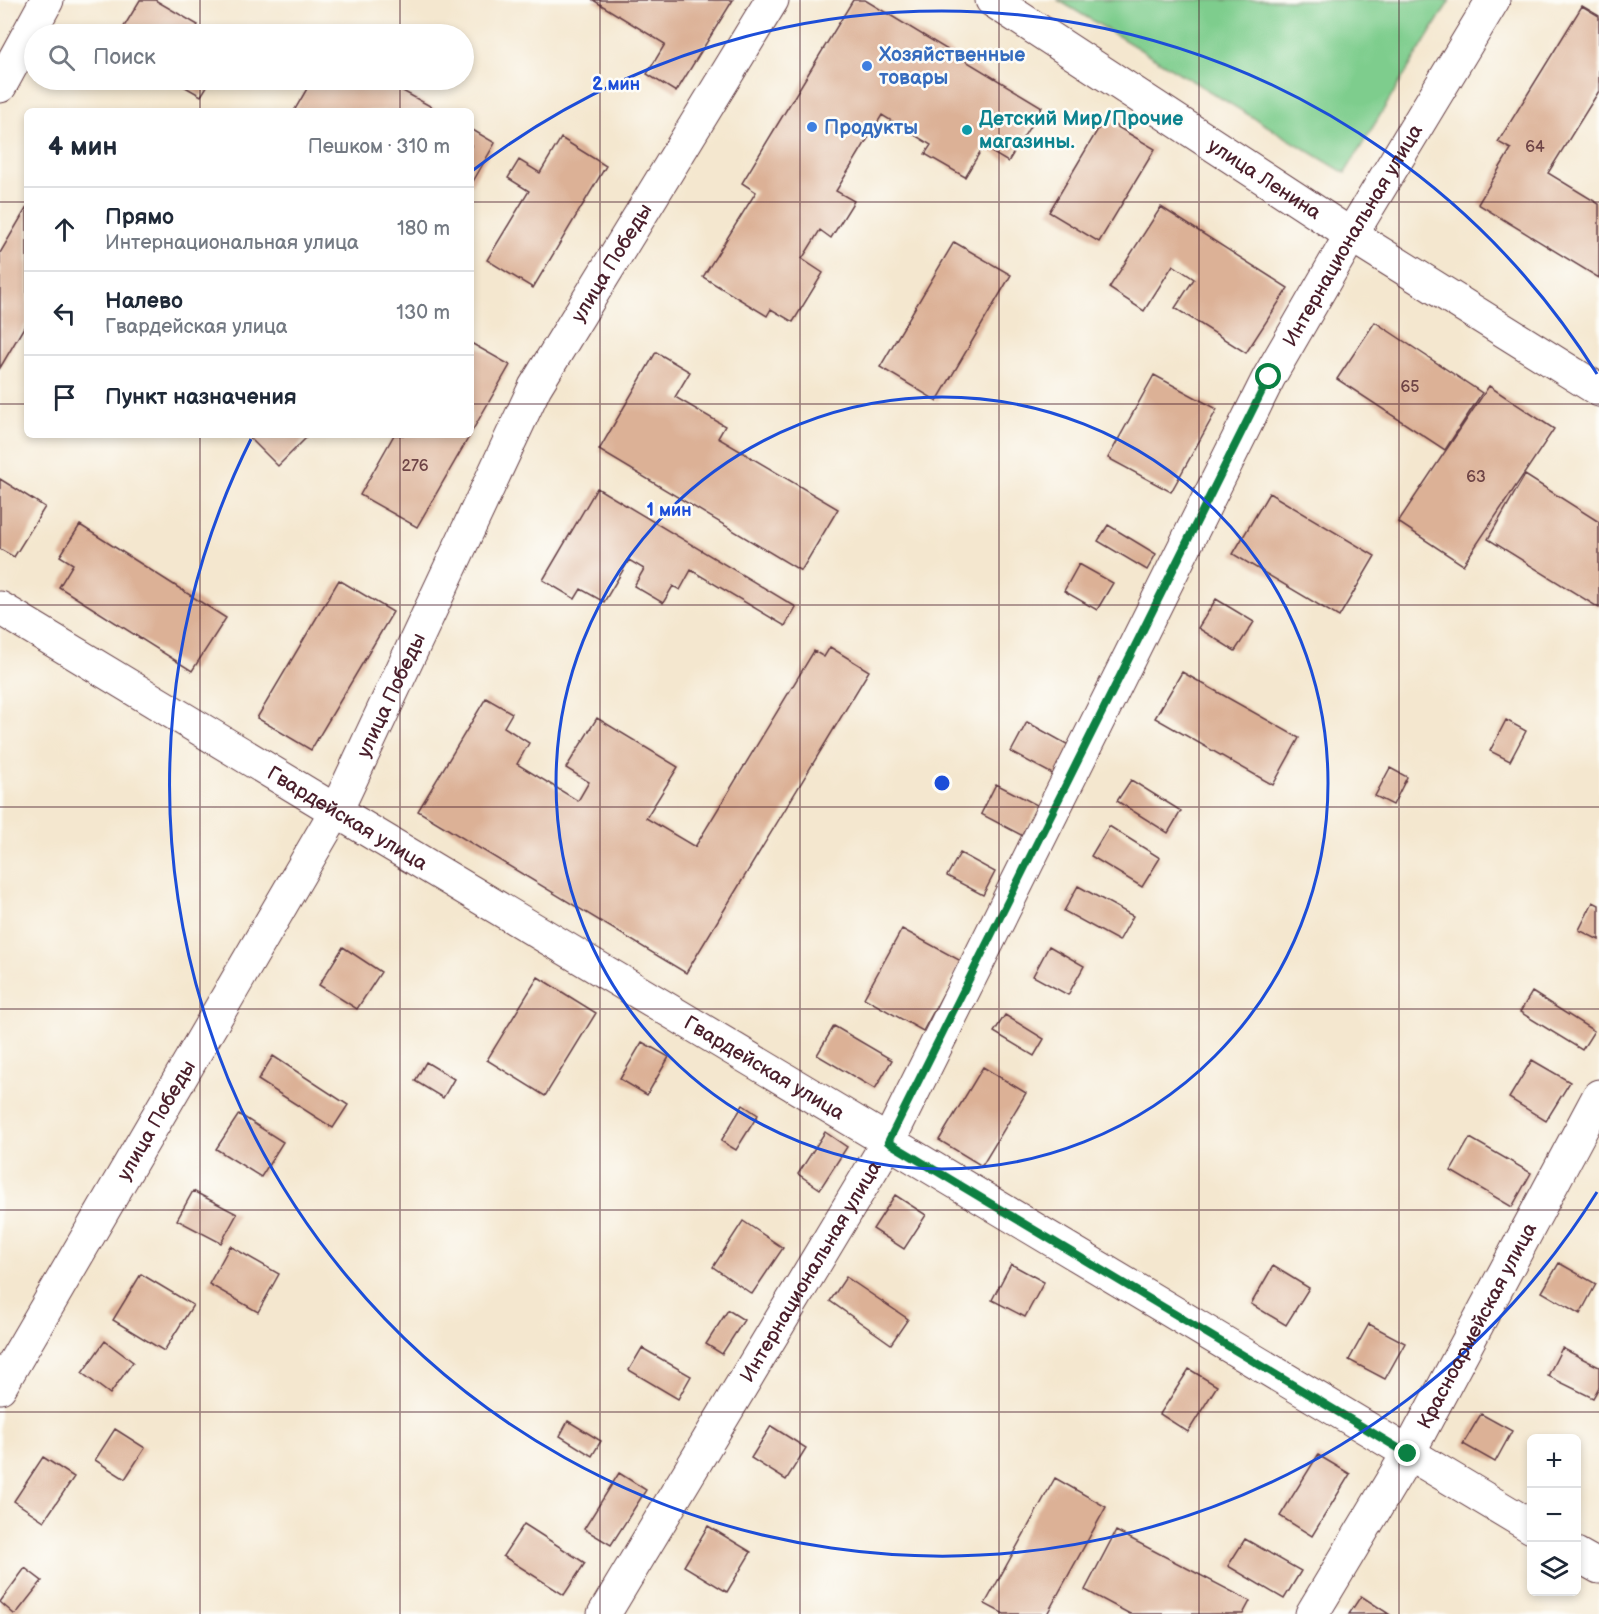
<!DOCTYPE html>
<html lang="ru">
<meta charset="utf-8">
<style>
body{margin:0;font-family:"Balsamiq Sans",sans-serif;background:#f6f6f7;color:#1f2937}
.controls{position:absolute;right:18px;bottom:18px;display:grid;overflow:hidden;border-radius:9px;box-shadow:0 3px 9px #0003}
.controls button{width:54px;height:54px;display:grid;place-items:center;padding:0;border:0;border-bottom:2px solid #e0e1e3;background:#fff;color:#1f2937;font:30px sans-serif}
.stop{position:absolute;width:18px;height:18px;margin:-14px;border:4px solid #0b8043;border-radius:50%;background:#fff}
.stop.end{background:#0b8043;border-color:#fff;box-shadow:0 2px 6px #0008}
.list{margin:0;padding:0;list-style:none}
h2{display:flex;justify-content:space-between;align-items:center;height:78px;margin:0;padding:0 24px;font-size:26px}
h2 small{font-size:20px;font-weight:400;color:#747a83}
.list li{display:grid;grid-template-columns:39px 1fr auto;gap:18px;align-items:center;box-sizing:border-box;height:84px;padding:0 24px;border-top:2px solid #e0e1e3}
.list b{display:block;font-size:22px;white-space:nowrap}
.list p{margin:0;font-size:20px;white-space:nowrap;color:#747a83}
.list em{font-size:20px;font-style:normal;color:#747a83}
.icon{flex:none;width:33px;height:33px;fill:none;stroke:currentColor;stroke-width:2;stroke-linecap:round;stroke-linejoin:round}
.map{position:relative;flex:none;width:1599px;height:1614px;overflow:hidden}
.search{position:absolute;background:#fff;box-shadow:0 3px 9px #0003;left:24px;top:24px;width:450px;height:66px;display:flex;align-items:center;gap:15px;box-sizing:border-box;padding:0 21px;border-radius:33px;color:#747a83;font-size:22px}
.panel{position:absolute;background:#fff;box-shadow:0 3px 9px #0003;left:24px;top:108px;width:450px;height:330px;border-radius:9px}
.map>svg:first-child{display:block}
.green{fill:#7ecd8d;stroke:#64765c;stroke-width:1.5}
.building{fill:#dcb196}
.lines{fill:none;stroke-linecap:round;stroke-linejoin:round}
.minor-casing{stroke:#643d44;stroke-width:35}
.minor{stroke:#fff;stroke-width:33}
.route{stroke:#0b8043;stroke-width:8}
.grid{fill:none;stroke:#4a1f2b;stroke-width:1.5;stroke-opacity:0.55}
.ring{fill:none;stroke:#1d4ed8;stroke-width:3}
.shop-dot{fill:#3f7fe0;stroke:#fdfcf7;stroke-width:2}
.culture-dot{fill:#0f9aa8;stroke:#fdfcf7;stroke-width:2}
.labels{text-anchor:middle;stroke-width:5;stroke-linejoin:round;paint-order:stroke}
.number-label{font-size:16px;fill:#6e4446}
.shop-label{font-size:20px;font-weight:bold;fill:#366cbe;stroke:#fdfcf7;text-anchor:start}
.culture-label{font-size:20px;font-weight:bold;fill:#0d838f;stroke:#fdfcf7;text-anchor:start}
.street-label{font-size:20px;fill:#4a1f2b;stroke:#fdfcf7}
.centre{fill:#1d4ed8;stroke:#fdfcf7;stroke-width:3}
.ring-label{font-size:18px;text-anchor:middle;font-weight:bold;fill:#1d4ed8;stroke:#fdfcf7;stroke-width:5;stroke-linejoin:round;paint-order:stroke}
</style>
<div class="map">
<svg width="1599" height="1614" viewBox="0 0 1599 1614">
<rect width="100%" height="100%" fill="#fdfcf7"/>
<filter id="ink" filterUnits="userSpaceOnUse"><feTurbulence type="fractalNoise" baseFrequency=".0167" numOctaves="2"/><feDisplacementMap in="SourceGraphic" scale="12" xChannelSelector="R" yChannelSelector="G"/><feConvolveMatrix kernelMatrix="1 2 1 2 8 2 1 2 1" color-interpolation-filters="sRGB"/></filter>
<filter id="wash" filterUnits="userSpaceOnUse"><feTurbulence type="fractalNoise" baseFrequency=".008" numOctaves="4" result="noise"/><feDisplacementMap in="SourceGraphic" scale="24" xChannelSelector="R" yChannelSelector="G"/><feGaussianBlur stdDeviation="1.35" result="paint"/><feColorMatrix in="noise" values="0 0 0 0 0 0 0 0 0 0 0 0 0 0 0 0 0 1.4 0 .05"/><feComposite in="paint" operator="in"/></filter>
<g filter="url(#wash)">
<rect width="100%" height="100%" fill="#f4e7cf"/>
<path class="green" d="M 1058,0 L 1450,0 L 1345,173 Z"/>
<g id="blocks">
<path class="building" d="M 140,0 L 155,0 L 198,25 L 192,34 L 131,34 L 122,30 Z
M 593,0 L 733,0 L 676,92 L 647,74 L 665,44 Z
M 853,0 L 865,0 L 1042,107 L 1008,162 L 983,147 L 965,177 L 925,154 L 931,145 L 882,115 L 836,191 L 854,201 L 831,238 L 820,230 L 802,259 L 823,273 L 793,322 L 771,309 L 767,316 L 703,277 L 756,192 L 742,183 Z
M 1582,6 L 1599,16 L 1599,91 L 1548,173 L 1599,204 L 1599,278 L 1478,204 L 1511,149 L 1498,142 Z
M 173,80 L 211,80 L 201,96 Z
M 312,80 L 383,80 L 439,111 L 294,111 Z
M 1104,119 L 1155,149 L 1099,242 L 1049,212 Z
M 471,129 L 495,143 L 471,185 Z
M 561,138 L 606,166 L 533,288 L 487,260 L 529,191 L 508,178 L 519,160 L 540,173 Z
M 27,207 L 27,322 L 0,368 L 0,253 Z
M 1161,207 L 1288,288 L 1246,353 L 1175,308 L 1194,279 L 1173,265 L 1144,311 L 1109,288 Z
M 954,242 L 1011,275 L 937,401 L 880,367 Z
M 1375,322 L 1482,393 L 1445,450 L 1337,379 Z
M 471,343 L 510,365 L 471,433 Z
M 656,352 L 690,372 L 675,397 L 725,426 L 718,438 L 838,509 L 801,571 L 599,450 Z
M 1154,375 L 1217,409 L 1171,492 L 1108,458 Z
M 1489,386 L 1554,429 L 1463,565 L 1398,522 Z
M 247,435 L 305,435 L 307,437 L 278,466 Z
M 394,435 L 470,435 L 417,527 L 360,495 Z
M 1525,475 L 1599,522 L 1599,608 L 1488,539 Z
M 0,479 L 45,507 L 14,557 L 0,549 Z
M 597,488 L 796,607 L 785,626 L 691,570 L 680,590 L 673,586 L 663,603 L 634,586 L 644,569 L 629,560 L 604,602 L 581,589 L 575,599 L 543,580 Z
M 1269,493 L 1375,556 L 1339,617 L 1233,554 Z
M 80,525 L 226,618 L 192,671 L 59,587 L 73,564 L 60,556 Z
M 1108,525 L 1156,554 L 1147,570 L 1098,541 Z
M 1079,564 L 1113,583 L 1097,610 L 1064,591 Z
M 339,580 L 393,612 L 311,750 L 257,718 Z
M 1216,599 L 1254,622 L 1235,651 L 1198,628 Z
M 830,647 L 869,671 L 686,973 L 418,811 L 486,698 L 512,713 L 504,727 L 529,743 L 517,764 L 578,801 L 589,782 L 566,768 L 597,718 L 678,767 L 646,818 L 695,847 L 814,651 L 824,657 Z
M 1182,672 L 1299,738 L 1273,785 L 1155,718 Z
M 1506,720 L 1526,731 L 1510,761 L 1490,751 Z
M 1027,722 L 1074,748 L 1058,777 L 1011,752 Z
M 1390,768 L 1407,777 L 1393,805 L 1375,796 Z
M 1131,780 L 1181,811 L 1168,833 L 1117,801 Z
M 996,784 L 1039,806 L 1023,836 L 981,814 Z
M 1109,826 L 1160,858 L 1142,887 L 1091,856 Z
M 960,853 L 995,872 L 983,895 L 947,876 Z
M 1078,886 L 1133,916 L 1119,941 L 1064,911 Z
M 1593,902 L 1599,905 L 1599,940 L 1579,930 Z
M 902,929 L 961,961 L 923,1031 L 864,998 Z
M 1049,946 L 1084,966 L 1068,995 L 1033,976 Z
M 343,947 L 381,972 L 357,1009 L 319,985 Z
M 538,977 L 596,1013 L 545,1096 L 487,1060 Z
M 1532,992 L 1594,1031 L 1582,1050 L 1520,1012 Z
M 1005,1015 L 1044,1039 L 1034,1056 L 994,1032 Z
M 834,1026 L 892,1060 L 875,1089 L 817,1055 Z
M 642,1042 L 669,1057 L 647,1095 L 620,1079 Z
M 273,1056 L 348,1105 L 333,1128 L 258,1080 Z
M 1532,1060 L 1570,1082 L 1546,1121 L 1509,1098 Z
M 426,1062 L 454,1079 L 443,1098 L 415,1081 Z
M 983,1067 L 1026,1093 L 982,1166 L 939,1140 Z
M 743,1105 L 758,1115 L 736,1150 L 721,1141 Z
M 239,1114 L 283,1142 L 261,1177 L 216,1149 Z
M 825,1132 L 847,1147 L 820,1189 L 798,1174 Z
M 1470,1138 L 1531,1173 L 1512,1207 L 1451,1171 Z
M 193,1191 L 237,1214 L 221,1243 L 177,1220 Z
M 895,1195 L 926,1215 L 904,1249 L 873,1229 Z
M 743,1221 L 783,1248 L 752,1294 L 713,1267 Z
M 230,1246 L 279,1274 L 258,1312 L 209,1284 Z
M 1559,1263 L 1596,1284 L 1580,1314 L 1542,1292 Z
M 1011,1264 L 1044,1282 L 1025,1317 L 992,1300 Z
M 1273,1266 L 1309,1288 L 1286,1325 L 1251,1304 Z
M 141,1274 L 193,1305 L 164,1351 L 113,1320 Z
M 846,1277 L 908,1319 L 891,1344 L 830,1301 Z
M 728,1310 L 744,1320 L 722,1354 L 706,1344 Z
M 1369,1324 L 1405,1343 L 1385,1379 L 1349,1360 Z
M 105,1341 L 133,1362 L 110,1394 L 82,1373 Z
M 642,1348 L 691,1376 L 678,1399 L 629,1370 Z
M 1562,1348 L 1599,1367 L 1599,1387 L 1593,1398 L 1548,1376 Z
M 1189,1369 L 1217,1386 L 1188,1432 L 1160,1414 Z
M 1481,1414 L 1512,1431 L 1495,1462 L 1463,1444 Z
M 568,1421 L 601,1441 L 592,1456 L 560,1436 Z
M 771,1426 L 806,1448 L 786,1480 L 751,1458 Z
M 115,1429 L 145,1448 L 125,1479 L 95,1460 Z
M 1318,1455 L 1350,1474 L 1312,1536 L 1280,1516 Z
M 43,1457 L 74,1477 L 44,1521 L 14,1501 Z
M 619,1473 L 646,1490 L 611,1545 L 584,1529 Z
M 1055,1478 L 1106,1507 L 1047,1614 L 1004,1614 L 985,1604 Z
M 524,1524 L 585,1563 L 564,1595 L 503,1556 Z
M 708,1526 L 751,1552 L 727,1592 L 684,1566 Z
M 1116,1531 L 1250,1601 L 1243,1614 L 1130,1614 L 1085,1590 Z
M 1245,1539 L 1301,1571 L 1284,1599 L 1228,1566 Z
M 25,1568 L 42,1581 L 16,1614 L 14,1614 L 0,1602 Z
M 1361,1596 L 1389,1614 L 1349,1614 Z"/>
</g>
</g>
<g filter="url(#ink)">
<use href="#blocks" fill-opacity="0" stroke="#643d44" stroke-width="1.5"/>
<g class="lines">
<defs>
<g id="minor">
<path id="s1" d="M 992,0 L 1351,235 L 1599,390"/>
<path d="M 0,86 L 47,0"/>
<path id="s2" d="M 0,608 L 336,811 L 1532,1527"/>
<path id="s3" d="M 0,1387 L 336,811 L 535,387 L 772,0"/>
<path d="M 1576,1554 L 1599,1567"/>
<path id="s4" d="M 604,1614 L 888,1142 L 1269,377 L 1351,235 L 1493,0"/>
<path id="s5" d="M 1312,1614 L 1408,1454 L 1599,1096"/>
</g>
</defs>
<use href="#minor" class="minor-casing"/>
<use href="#minor" class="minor"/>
</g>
</g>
<g class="lines" filter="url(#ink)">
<path class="route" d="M 1269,377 L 888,1142 L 1408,1454"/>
</g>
<path class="grid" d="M 200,0 L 200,34M 400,0 L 400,34M 600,0 L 600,1614M 800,0 L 800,1614M 999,0 L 999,1614M 1199,0 L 1199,1614M 1399,0 L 1399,1614M 200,80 L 200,111M 400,80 L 400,111M 0,202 L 27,202M 471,202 L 1599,202M 0,404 L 27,404M 471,404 L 1599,404M 200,435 L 200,1614M 400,435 L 400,1614M 0,605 L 1599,605M 0,807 L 1599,807M 0,1009 L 1599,1009M 0,1210 L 1599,1210M 0,1412 L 1599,1412"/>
<g class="ring">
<circle cx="942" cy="783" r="386"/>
<path d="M1597 1192A772 772 0 0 1 251 439M472 171A772 772 0 0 1 1597 374"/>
</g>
<g class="shop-dot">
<circle cx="867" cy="66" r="6"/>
<circle cx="812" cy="127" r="6"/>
</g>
<circle class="culture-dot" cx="967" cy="130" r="6"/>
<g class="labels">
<g class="number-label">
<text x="1535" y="152">64</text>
<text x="1410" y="392">65</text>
<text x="415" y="471">276</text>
<text x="1476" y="482">63</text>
</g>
<g class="shop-label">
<text x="879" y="61">Хозяйственные<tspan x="879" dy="23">товары</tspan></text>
<text x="824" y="134">Продукты</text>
</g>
<g class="culture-label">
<text x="979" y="125">Детский Мир/Прочие<tspan x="979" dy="23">магазины.</tspan></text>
</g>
<g class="street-label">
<text dy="7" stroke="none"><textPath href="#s1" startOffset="326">улица Ленина</textPath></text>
<text dy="7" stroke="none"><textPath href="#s4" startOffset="1570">Интернациональная улица</textPath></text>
<text dy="7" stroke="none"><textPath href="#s3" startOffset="1281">улица Победы</textPath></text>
<text dy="7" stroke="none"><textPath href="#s3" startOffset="795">улица Победы</textPath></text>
<text dy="7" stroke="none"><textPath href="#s2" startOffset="406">Гвардейская улица</textPath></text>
<text dy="7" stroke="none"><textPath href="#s2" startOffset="892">Гвардейская улица</textPath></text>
<text dy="7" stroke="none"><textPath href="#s3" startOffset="309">улица Победы</textPath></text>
<text dy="7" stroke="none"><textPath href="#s4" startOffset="400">Интернациональная улица</textPath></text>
<text dy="7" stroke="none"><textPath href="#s5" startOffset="332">Красноармейская улица</textPath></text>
</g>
</g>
<circle cx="942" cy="783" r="9" class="centre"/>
<g class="ring-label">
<text x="616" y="90">2 мин</text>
<text x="669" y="516">1 мин</text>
</g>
</svg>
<div class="controls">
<button>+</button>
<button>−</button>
<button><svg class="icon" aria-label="layers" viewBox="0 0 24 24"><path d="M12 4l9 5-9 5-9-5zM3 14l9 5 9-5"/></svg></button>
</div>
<div class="stop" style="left:1269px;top:377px"></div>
<div class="stop end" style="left:1408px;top:1454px"></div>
<div class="search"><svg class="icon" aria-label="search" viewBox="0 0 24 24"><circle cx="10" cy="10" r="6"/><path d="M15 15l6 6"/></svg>Поиск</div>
<section class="panel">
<h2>4 мин<small>Пешком · 310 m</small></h2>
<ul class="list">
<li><svg class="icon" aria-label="ahead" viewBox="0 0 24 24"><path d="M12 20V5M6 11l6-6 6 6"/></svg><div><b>Прямо</b><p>Интернациональная улица</p></div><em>180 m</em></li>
<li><svg class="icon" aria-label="left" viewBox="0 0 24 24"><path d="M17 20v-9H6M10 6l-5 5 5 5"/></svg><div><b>Налево</b><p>Гвардейская улица</p></div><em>130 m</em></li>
<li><svg class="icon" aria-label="arrive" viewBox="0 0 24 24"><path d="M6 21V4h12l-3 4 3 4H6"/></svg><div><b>Пункт назначения</b></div></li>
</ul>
</section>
</div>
